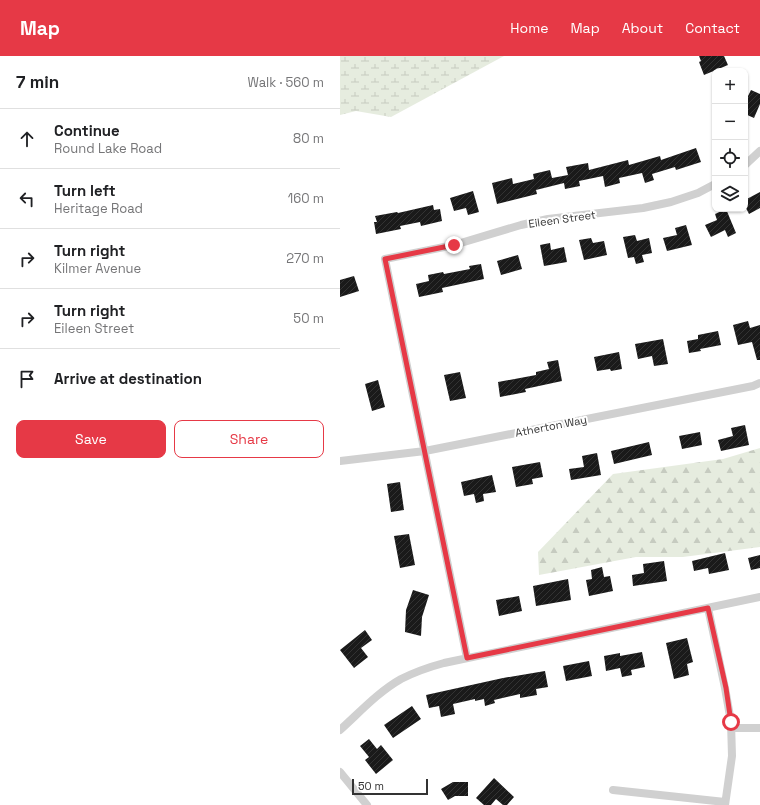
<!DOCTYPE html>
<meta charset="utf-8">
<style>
body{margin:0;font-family:"Space Grotesk",sans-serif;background:#f2f2f2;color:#202124}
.controls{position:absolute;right:12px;top:12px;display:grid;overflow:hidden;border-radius:8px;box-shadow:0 1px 3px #0004}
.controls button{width:36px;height:36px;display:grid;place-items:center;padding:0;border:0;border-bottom:1px solid #e0e0e0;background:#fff;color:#202124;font:20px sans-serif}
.scale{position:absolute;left:12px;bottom:10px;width:76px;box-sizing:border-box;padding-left:4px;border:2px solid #333;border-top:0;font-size:11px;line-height:14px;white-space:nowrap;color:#333;-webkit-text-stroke:3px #fff;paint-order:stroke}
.stop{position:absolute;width:12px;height:12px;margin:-9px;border:3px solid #e63946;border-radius:50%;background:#fff}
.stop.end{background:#e63946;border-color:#fff;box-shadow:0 1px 4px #0008}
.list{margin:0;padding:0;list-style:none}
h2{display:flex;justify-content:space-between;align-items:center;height:52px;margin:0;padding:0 16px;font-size:17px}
h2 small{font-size:13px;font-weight:400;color:#757577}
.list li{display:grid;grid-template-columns:26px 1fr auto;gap:12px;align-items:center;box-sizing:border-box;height:60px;padding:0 16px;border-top:1px solid #e0e0e0}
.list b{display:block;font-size:15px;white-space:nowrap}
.list p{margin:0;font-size:13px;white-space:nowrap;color:#757577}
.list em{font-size:13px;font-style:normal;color:#757577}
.actions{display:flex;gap:8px;padding:12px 16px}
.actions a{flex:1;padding:9px 0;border:1px solid #e63946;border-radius:8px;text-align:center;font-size:14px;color:#e63946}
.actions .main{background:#e63946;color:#fff}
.icon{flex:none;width:22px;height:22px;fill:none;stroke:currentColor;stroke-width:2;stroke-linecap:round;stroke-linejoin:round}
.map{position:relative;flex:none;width:420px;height:749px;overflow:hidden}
header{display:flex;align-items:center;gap:24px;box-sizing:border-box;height:56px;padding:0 20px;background:#e63946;color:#fff}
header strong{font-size:19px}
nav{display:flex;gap:22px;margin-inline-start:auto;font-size:14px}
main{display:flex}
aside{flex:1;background:#fff}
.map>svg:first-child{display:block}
.forest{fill:url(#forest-firs)}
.wetland{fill:url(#wetland-marsh)}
.building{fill:url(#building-hatch)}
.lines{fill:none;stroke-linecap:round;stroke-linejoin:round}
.street{stroke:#d0d0d0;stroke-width:8}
.route{stroke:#e63946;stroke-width:5}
.labels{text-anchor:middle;stroke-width:4;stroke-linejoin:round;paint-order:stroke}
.street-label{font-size:11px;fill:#333;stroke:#fff}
</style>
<header>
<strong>Map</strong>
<nav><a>Home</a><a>Map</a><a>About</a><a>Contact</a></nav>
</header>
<main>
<aside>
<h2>7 min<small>Walk · 560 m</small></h2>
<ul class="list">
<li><svg class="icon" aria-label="ahead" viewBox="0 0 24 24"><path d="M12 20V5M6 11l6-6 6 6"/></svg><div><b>Continue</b><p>Round Lake Road</p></div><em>80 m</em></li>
<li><svg class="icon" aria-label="left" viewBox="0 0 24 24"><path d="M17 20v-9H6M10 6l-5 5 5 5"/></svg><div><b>Turn left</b><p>Heritage Road</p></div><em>160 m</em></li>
<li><svg class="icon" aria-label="right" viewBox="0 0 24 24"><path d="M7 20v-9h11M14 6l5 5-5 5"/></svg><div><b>Turn right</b><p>Kilmer Avenue</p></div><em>270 m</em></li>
<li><svg class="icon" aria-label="right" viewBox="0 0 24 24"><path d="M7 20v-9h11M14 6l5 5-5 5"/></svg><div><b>Turn right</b><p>Eileen Street</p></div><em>50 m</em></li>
<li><svg class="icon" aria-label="arrive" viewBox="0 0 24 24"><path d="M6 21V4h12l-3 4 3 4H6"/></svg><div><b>Arrive at destination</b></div></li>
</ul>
<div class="actions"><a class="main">Save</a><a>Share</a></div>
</aside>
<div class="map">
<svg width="420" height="749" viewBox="0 0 420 749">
<defs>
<pattern id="forest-firs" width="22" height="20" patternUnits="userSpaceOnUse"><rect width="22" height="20" fill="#e6ecdf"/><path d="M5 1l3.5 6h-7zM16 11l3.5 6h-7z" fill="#c6cbc0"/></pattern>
<pattern id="wetland-marsh" width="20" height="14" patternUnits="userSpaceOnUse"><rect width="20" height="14" fill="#e6ecdf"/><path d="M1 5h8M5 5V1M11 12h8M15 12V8" fill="none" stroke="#c6cbc0"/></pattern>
<pattern id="building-hatch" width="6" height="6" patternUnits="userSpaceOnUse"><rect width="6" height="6" fill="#1a1a1a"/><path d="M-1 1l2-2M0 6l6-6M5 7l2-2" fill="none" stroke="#333"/></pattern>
</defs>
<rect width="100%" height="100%" fill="#fff"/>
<path class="forest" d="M 420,392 L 420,491 L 343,501 L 296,501 L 199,519 L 198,496 L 273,418 L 383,403 Z"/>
<path class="wetland" d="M 0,0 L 164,0 L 51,61 L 16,55 L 0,59 Z"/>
<path class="building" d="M 359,0 L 384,0 L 388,9 L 364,19 L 359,6 L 361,5 Z
M 411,34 L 420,38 L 420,48 L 414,62 L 405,58 L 405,46 Z
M 356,92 L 361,106 L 336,114 L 335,111 L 312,118 L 314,124 L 305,127 L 302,117 L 279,122 L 280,127 L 265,131 L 263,120 L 239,125 L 240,130 L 225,133 L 224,127 L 196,134 L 197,138 L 157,148 L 152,127 L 172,122 L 173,128 L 194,123 L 193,118 L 210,114 L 212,122 L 228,119 L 226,111 L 248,107 L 249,114 L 288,104 L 289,109 L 320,100 L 321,104 Z
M 133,135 L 139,156 L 128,159 L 126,152 L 114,155 L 110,142 Z
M 420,136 L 420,152 L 409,158 L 405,150 L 405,144 Z
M 93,149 L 94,154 L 100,153 L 102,165 L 81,170 L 80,166 L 60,170 L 61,173 L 36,178 L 34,166 L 37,166 L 35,160 L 57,156 L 58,157 Z
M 386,153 L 396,177 L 388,181 L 385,174 L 371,181 L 365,169 L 377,164 L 375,158 Z
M 346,169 L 352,189 L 327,195 L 323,182 L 337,179 L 335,172 Z
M 295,179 L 297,185 L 309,182 L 312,197 L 302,199 L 304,206 L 296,208 L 294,201 L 288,202 L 283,181 Z
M 251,182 L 253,187 L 264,185 L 267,199 L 244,204 L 239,184 Z
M 210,187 L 211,194 L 224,191 L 227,206 L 204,210 L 200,189 Z
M 178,199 L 182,213 L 161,219 L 157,205 Z
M 141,208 L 144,223 L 102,232 L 103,236 L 79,241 L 76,228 L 89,225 L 88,219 L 103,216 L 104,218 L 130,213 L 129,210 Z
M 14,220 L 19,235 L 0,241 L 0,224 Z
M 408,265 L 410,272 L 420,269 L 420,304 L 417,304 L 412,286 L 398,289 L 393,269 Z
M 378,275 L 381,289 L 360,293 L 361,295 L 349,297 L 347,285 L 358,283 L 358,279 Z
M 323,283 L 328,308 L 314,310 L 312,300 L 298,303 L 295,288 Z
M 279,296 L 282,313 L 271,315 L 270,313 L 257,315 L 254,301 Z
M 218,304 L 222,325 L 185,333 L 186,336 L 160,341 L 158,326 L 196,319 L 196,316 L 209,313 L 207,306 Z
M 120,316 L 126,342 L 110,345 L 104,319 Z
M 38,324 L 45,351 L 32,355 L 25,328 Z
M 405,369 L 409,389 L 381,395 L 378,384 L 393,380 L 391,372 Z
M 360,376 L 362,389 L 342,393 L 339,380 Z
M 309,386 L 312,399 L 274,408 L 271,395 Z
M 257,397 L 261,419 L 231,424 L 229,413 L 244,411 L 242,400 Z
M 200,406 L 203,421 L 192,423 L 193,428 L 176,431 L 172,411 Z
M 152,419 L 156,436 L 143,438 L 144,445 L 136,447 L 134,438 L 124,440 L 121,426 Z
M 60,426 L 64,454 L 51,456 L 47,428 Z
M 69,478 L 75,509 L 60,512 L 54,480 Z
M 385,497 L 389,514 L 369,518 L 368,512 L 354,515 L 352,505 Z
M 420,499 L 420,512 L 411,514 L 408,502 Z
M 324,505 L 327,525 L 293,530 L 292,519 L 304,517 L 303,508 Z
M 262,511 L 264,521 L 270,520 L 273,535 L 249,540 L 246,524 L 252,523 L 251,514 Z
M 228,523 L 231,544 L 196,550 L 193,530 Z
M 73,534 L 89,539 L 82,561 L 81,580 L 65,576 L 66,554 Z
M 179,540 L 182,555 L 159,560 L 156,544 Z
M 25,574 L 32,584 L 21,592 L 28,601 L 14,612 L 0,594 Z
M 347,582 L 353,606 L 347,608 L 349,619 L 334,623 L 326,587 Z
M 302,596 L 305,611 L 291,614 L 292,619 L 282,621 L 280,612 L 266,615 L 264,600 L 280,597 L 280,600 Z
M 249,605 L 252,620 L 226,625 L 223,610 Z
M 205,615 L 208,631 L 196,633 L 197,639 L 180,642 L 180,638 L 154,644 L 155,647 L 145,650 L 144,643 L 135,645 L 135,643 L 113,648 L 115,658 L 101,661 L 99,650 L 89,652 L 86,639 L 163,622 Z
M 72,650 L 81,663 L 53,682 L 44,669 Z
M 29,683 L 37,693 L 41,689 L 53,704 L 36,718 L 25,704 L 29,701 L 20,690 Z
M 154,722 L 174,741 L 167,749 L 163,749 L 156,743 L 151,749 L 144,749 L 136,742 Z
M 113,726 L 128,726 L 128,740 L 115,740 L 108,744 L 101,733 Z"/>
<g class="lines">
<path class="street" d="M 405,109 L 420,95
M 0,405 L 85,395 L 413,330 L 420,327
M 368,552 L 385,632 L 391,666 L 392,700 L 385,749
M 127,602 L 45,203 L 114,189 L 181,169 L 208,163 L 303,152 L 331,146 L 358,137 L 375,128
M 392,672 L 420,672
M 0,674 C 19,657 38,636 61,623 C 75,616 89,611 104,607 L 420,541
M 0,716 L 27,749
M 273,734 L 385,746"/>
</g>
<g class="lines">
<path class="route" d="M 114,189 L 45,203 L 127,602 L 368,552 L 386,632 L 391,666"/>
</g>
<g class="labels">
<g class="street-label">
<text transform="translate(222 163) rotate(-8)" y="4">Eileen Street</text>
<text transform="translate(211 370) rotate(-11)" y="4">Atherton Way</text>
</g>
</g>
</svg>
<div class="controls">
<button>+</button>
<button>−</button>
<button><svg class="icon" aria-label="locate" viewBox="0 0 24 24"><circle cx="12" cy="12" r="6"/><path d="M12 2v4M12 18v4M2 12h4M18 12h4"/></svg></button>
<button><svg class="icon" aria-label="layers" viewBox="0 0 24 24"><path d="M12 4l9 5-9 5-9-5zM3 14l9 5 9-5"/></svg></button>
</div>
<div class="scale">50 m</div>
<div class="stop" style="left:391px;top:666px"></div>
<div class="stop end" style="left:114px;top:189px"></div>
</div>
</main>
